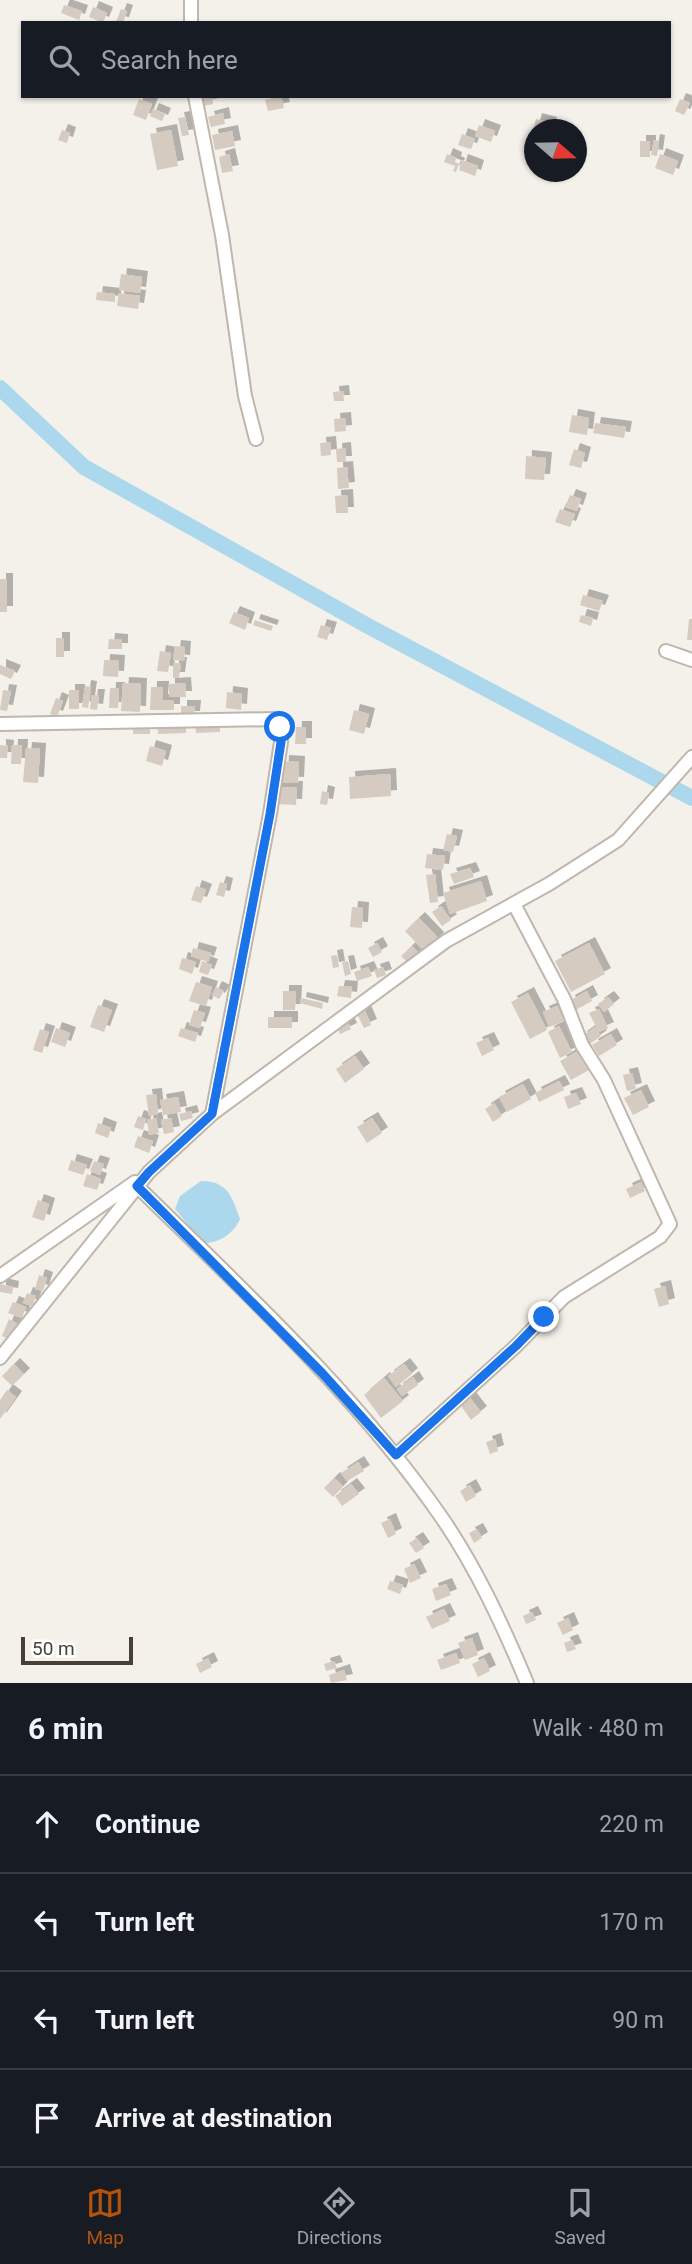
<!DOCTYPE html>
<meta charset="utf-8">
<style>
body{margin:0;font-family:Roboto,sans-serif;background:#242831;color:#f1f3f6}
.compass{position:absolute;left:524px;top:119px;width:63px;height:63px;border-radius:50%;background:#171b24;box-shadow:0 2px 5px #0004;rotate:110deg}
.scale{position:absolute;left:21px;bottom:18px;width:112px;box-sizing:border-box;padding-left:7px;border:4px solid #484038;border-top:0;font-size:19px;line-height:24px;white-space:nowrap;color:#484038;-webkit-text-stroke:5px #fff;paint-order:stroke}
.stop{position:absolute;width:21px;height:21px;margin:-16px;border:5px solid #1a73e8;border-radius:50%;background:#fff}
.stop.end{background:#1a73e8;border-color:#fff;box-shadow:0 2px 7px #0008}
.list{margin:0;padding:0;list-style:none}
h2{display:flex;justify-content:space-between;align-items:center;height:91px;margin:0;padding:0 28px;font-size:30px}
h2 small{font-size:23px;font-weight:400;color:#9ea1a6}
.list li{display:grid;grid-template-columns:46px 1fr auto;gap:21px;align-items:center;box-sizing:border-box;height:98px;padding:0 28px;border-top:2px solid #363941}
.list b{display:block;font-size:26px;white-space:nowrap}
.list em{font-size:23px;font-style:normal;color:#9ea1a6}
.icon{flex:none;width:38px;height:38px;fill:none;stroke:currentColor;stroke-width:2;stroke-linecap:round;stroke-linejoin:round}
.map{position:relative;flex:none;width:692px;height:1683px;overflow:hidden}
.search{position:absolute;background:#171b24;box-shadow:0 2px 5px #0004;left:21px;right:21px;top:21px;height:77px;display:flex;align-items:center;gap:18px;box-sizing:border-box;padding:0 24px;border-radius:0px;color:#9ea1a6;font-size:26px}
.sheet{height:483px;background:#171b24}
nav{display:flex;justify-content:space-around;align-items:center;box-sizing:border-box;height:98px;border-top:2px solid #363941;background:#171b24;font-size:19px;color:#9ea1a6}
nav a{display:grid;justify-items:center;gap:4px}
nav .on{color:#b45309}
.map>svg:first-child{display:block}
.water{fill:#abd8ec}
.lines{fill:none;stroke-linecap:round;stroke-linejoin:round}
.canal{stroke:#abd8ec;stroke-width:16}
.building{fill:#d5cbc0;filter:url(#shadow)}
.minor-casing{stroke:#bfb7ad;stroke-width:16}
.minor{stroke:#fff;stroke-width:12}
.route{stroke:#1a73e8;stroke-width:9}
</style>
<div class="map">
<svg width="692" height="1683" viewBox="0 0 692 1683">
<defs>
<filter id="shadow"><feDropShadow dx="6" dy="-6" stdDeviation="0" flood-color="#0004"/></filter>
</defs>
<rect width="100%" height="100%" fill="#f4f0ea"/>
<path class="water" d="M 201,1181 C 228,1181 232,1197 240,1219 C 234,1233 220,1243 204,1243 L 175,1209 L 180,1196 Z"/>
<g class="lines">
<path class="canal" d="M 0,388 L 84,467 L 368,626 L 692,798"/>
</g>
<path class="building" d="M 64,5 L 82,11 L 79,20 L 61,13 Z
M 93,7 L 107,13 L 103,23 L 89,17 Z
M 121,9 L 127,11 L 123,23 L 116,22 Z
M 201,96 L 212,96 L 213,104 L 203,106 Z
M 281,96 L 284,108 L 268,111 L 265,100 Z
M 139,99 L 152,104 L 146,120 L 133,115 Z
M 680,99 L 690,103 L 684,115 L 675,111 Z
M 153,109 L 165,114 L 162,121 L 150,116 Z
M 223,113 L 225,124 L 211,127 L 208,117 Z
M 185,117 L 189,135 L 182,136 L 178,118 Z
M 536,119 L 551,123 L 549,130 L 534,130 L 534,147 L 529,145 Z
M 479,125 L 495,131 L 491,142 L 475,136 Z
M 62,130 L 70,133 L 67,143 L 58,140 Z
M 171,130 L 178,166 L 157,170 L 150,134 Z
M 232,131 L 235,146 L 215,150 L 212,135 Z
M 462,134 L 475,139 L 471,149 L 458,145 Z
M 654,140 L 659,141 L 657,156 L 651,155 Z
M 640,141 L 650,141 L 650,157 L 640,157 Z
M 229,154 L 233,171 L 222,173 L 219,157 Z
M 447,154 L 456,158 L 455,162 L 459,164 L 456,172 L 453,171 L 455,166 L 444,162 Z
M 660,154 L 678,161 L 673,175 L 655,168 Z
M 462,160 L 478,166 L 475,176 L 459,170 Z
M 121,274 L 142,277 L 140,293 L 119,290 Z
M 97,292 L 115,294 L 115,302 L 96,300 Z
M 119,293 L 140,296 L 138,309 L 117,306 Z
M 343,391 L 344,401 L 334,401 L 333,392 Z
M 572,415 L 589,418 L 587,435 L 569,432 Z
M 345,418 L 346,431 L 335,432 L 334,419 Z
M 595,423 L 626,427 L 624,438 L 593,433 Z
M 330,442 L 331,455 L 321,456 L 320,443 Z
M 345,448 L 346,462 L 337,462 L 336,449 Z
M 574,449 L 585,453 L 581,468 L 569,465 Z
M 526,456 L 546,458 L 544,480 L 525,479 Z
M 347,467 L 349,488 L 338,489 L 337,468 Z
M 347,495 L 348,513 L 336,513 L 335,496 Z
M 570,495 L 581,499 L 577,511 L 565,507 Z
M 560,509 L 575,514 L 570,527 L 555,522 Z
M 0,579 L 7,579 L 7,612 L 0,612 Z
M 583,595 L 603,601 L 599,611 L 580,605 Z
M 234,612 L 249,618 L 245,630 L 229,623 Z
M 581,615 L 593,618 L 591,626 L 579,622 Z
M 689,619 L 692,619 L 692,640 L 687,640 Z
M 255,620 L 273,626 L 271,631 L 253,625 Z
M 321,625 L 331,628 L 327,640 L 317,637 Z
M 56,638 L 64,638 L 64,657 L 56,657 Z
M 109,639 L 122,640 L 122,649 L 108,649 Z
M 175,646 L 185,647 L 184,661 L 173,660 Z
M 160,651 L 171,653 L 168,672 L 157,671 Z
M 104,660 L 119,661 L 118,677 L 103,676 Z
M 173,663 L 181,663 L 179,678 L 173,678 Z
M 0,665 L 15,671 L 11,679 L 0,674 Z
M 123,683 L 141,684 L 140,712 L 121,711 Z
M 185,683 L 186,697 L 169,697 L 169,684 Z
M 85,686 L 91,687 L 88,708 L 82,707 Z
M 151,687 L 163,687 L 162,700 L 174,701 L 174,710 L 150,710 Z
M 110,688 L 119,688 L 118,708 L 109,708 Z
M 3,690 L 11,691 L 7,711 L 0,710 Z
M 69,690 L 79,690 L 79,709 L 69,709 Z
M 227,692 L 242,694 L 241,710 L 226,708 Z
M 92,695 L 99,695 L 97,710 L 90,709 Z
M 56,698 L 63,701 L 57,717 L 50,714 Z
M 181,706 L 195,706 L 194,717 L 181,717 Z
M 354,710 L 369,714 L 364,734 L 349,730 Z
M 220,721 L 220,732 L 196,733 L 195,722 Z
M 150,723 L 150,734 L 133,734 L 133,724 Z
M 186,723 L 186,733 L 158,734 L 157,724 Z
M 296,727 L 306,727 L 306,744 L 295,744 Z
M 0,745 L 8,746 L 7,758 L 0,758 Z
M 12,745 L 22,745 L 21,764 L 11,764 Z
M 150,746 L 166,751 L 162,766 L 146,761 Z
M 26,748 L 40,749 L 38,783 L 23,782 Z
M 283,761 L 299,762 L 298,783 L 282,782 Z
M 390,774 L 391,796 L 350,799 L 349,777 Z
M 276,787 L 297,787 L 296,805 L 276,804 Z
M 322,791 L 329,793 L 327,805 L 320,804 Z
M 447,834 L 457,836 L 453,852 L 443,850 Z
M 427,854 L 445,856 L 443,870 L 425,868 Z
M 470,868 L 474,877 L 454,884 L 450,874 Z
M 435,874 L 438,902 L 430,903 L 426,875 Z
M 481,881 L 487,901 L 450,914 L 443,893 Z
M 220,882 L 227,884 L 224,897 L 216,895 Z
M 196,886 L 206,890 L 201,903 L 191,900 Z
M 441,906 L 451,920 L 442,926 L 432,912 Z
M 352,907 L 363,908 L 362,928 L 350,927 Z
M 419,918 L 438,938 L 424,951 L 405,931 Z
M 377,943 L 382,952 L 373,957 L 368,948 Z
M 589,943 L 605,974 L 571,992 L 555,961 Z
M 412,946 L 420,955 L 410,965 L 401,956 Z
M 193,948 L 211,953 L 208,962 L 191,956 Z
M 337,955 L 339,967 L 333,968 L 331,956 Z
M 182,958 L 196,962 L 192,974 L 179,969 Z
M 202,961 L 212,965 L 208,975 L 199,972 Z
M 348,961 L 351,974 L 345,976 L 342,962 Z
M 368,967 L 372,976 L 357,981 L 354,972 Z
M 383,967 L 386,975 L 377,978 L 374,970 Z
M 196,982 L 212,987 L 206,1006 L 189,1001 Z
M 339,986 L 352,987 L 351,998 L 337,996 Z
M 216,987 L 224,991 L 219,999 L 212,995 Z
M 283,991 L 296,991 L 295,1010 L 283,1010 Z
M 587,991 L 592,1001 L 574,1011 L 569,1001 Z
M 528,993 L 547,1030 L 530,1039 L 511,1002 Z
M 608,997 L 614,1004 L 604,1012 L 598,1004 Z
M 301,998 L 323,1003 L 322,1009 L 300,1003 Z
M 98,1005 L 112,1010 L 104,1032 L 90,1027 Z
M 557,1006 L 564,1021 L 549,1027 L 543,1012 Z
M 599,1009 L 608,1028 L 599,1032 L 589,1013 Z
M 194,1010 L 205,1013 L 200,1028 L 189,1025 Z
M 365,1011 L 371,1025 L 364,1028 L 357,1014 Z
M 268,1017 L 292,1017 L 292,1028 L 268,1028 Z
M 347,1020 L 351,1029 L 340,1034 L 336,1025 Z
M 559,1026 L 572,1052 L 560,1058 L 548,1032 Z
M 595,1027 L 601,1036 L 587,1046 L 581,1037 Z
M 56,1028 L 70,1033 L 65,1047 L 51,1042 Z
M 181,1028 L 198,1033 L 195,1042 L 178,1036 Z
M 40,1029 L 49,1032 L 42,1053 L 33,1050 Z
M 611,1034 L 617,1045 L 599,1056 L 592,1045 Z
M 488,1038 L 494,1050 L 482,1056 L 476,1043 Z
M 578,1051 L 589,1070 L 571,1080 L 560,1061 Z
M 355,1056 L 364,1069 L 345,1083 L 336,1069 Z
M 632,1073 L 636,1089 L 627,1091 L 623,1075 Z
M 559,1081 L 564,1090 L 539,1102 L 535,1093 Z
M 523,1084 L 531,1099 L 507,1112 L 499,1097 Z
M 641,1090 L 649,1107 L 633,1115 L 624,1098 Z
M 576,1093 L 581,1104 L 568,1109 L 564,1097 Z
M 156,1094 L 158,1114 L 149,1116 L 146,1095 Z
M 178,1097 L 181,1112 L 163,1115 L 160,1100 Z
M 494,1103 L 502,1116 L 493,1122 L 485,1109 Z
M 191,1111 L 193,1118 L 181,1121 L 179,1114 Z
M 138,1116 L 146,1119 L 143,1130 L 134,1127 Z
M 156,1118 L 159,1133 L 149,1135 L 147,1120 Z
M 171,1118 L 174,1132 L 164,1134 L 161,1120 Z
M 372,1118 L 382,1133 L 367,1143 L 357,1127 Z
M 98,1123 L 111,1128 L 108,1138 L 95,1133 Z
M 138,1136 L 153,1141 L 149,1153 L 134,1147 Z
M 71,1160 L 87,1165 L 83,1175 L 68,1170 Z
M 94,1161 L 104,1164 L 100,1175 L 90,1171 Z
M 87,1174 L 101,1179 L 97,1190 L 83,1186 Z
M 641,1182 L 645,1191 L 630,1198 L 626,1189 Z
M 38,1200 L 49,1204 L 44,1221 L 32,1217 Z
M 39,1275 L 47,1278 L 43,1291 L 35,1289 Z
M 0,1284 L 13,1287 L 12,1294 L 0,1292 Z
M 665,1286 L 669,1304 L 659,1307 L 654,1289 Z
M 27,1293 L 36,1296 L 32,1306 L 23,1303 Z
M 13,1302 L 26,1307 L 22,1318 L 8,1313 Z
M 9,1319 L 18,1324 L 12,1340 L 2,1336 Z
M 14,1364 L 24,1374 L 12,1386 L 2,1376 Z
M 404,1364 L 412,1374 L 396,1387 L 388,1376 Z
M 413,1377 L 418,1385 L 402,1396 L 397,1389 Z
M 384,1378 L 403,1401 L 381,1418 L 364,1395 Z
M 7,1390 L 16,1397 L 0,1419 L 0,1400 Z
M 470,1398 L 481,1412 L 471,1420 L 461,1406 Z
M 495,1439 L 498,1451 L 490,1454 L 486,1442 Z
M 358,1462 L 364,1471 L 347,1481 L 341,1473 Z
M 334,1478 L 343,1486 L 333,1497 L 324,1488 Z
M 351,1484 L 359,1494 L 342,1506 L 335,1496 Z
M 470,1485 L 476,1496 L 466,1502 L 460,1491 Z
M 390,1519 L 396,1534 L 388,1538 L 381,1523 Z
M 477,1529 L 482,1538 L 474,1543 L 469,1533 Z
M 417,1538 L 424,1548 L 416,1553 L 409,1543 Z
M 414,1564 L 421,1578 L 410,1583 L 404,1569 Z
M 390,1581 L 403,1585 L 400,1594 L 387,1589 Z
M 446,1584 L 451,1595 L 436,1601 L 432,1589 Z
M 444,1609 L 450,1621 L 432,1629 L 426,1617 Z
M 532,1612 L 536,1620 L 526,1624 L 523,1616 Z
M 568,1618 L 573,1630 L 563,1635 L 557,1623 Z
M 472,1638 L 478,1655 L 465,1660 L 458,1643 Z
M 572,1640 L 576,1649 L 567,1652 L 564,1643 Z
M 456,1653 L 460,1663 L 441,1670 L 437,1660 Z
M 208,1658 L 212,1667 L 200,1673 L 196,1664 Z
M 484,1658 L 490,1671 L 478,1677 L 472,1664 Z
M 334,1661 L 337,1668 L 326,1671 L 324,1664 Z
M 344,1670 L 347,1680 L 331,1683 L 329,1675 Z"/>
<g class="lines">
<defs>
<path id="minor" d="M 191,0 L 191,23
M 195,96 L 222,235 L 245,396 L 256,439
M 666,651 L 692,660
M 0,724 L 275,719 L 280,727 L 281,742 L 270,814 L 212,1114
M 137,1186 C 244,1291 357,1395 442,1518 C 477,1569 503,1626 527,1683
M 0,1276 L 135,1182
M 0,1358 L 149,1172 L 212,1114 L 446,941 L 549,884 L 618,840 L 692,757
M 396,1455 L 516,1346 L 564,1297 L 660,1237 L 670,1224 L 604,1080 L 582,1045 L 564,999 L 514,904"/>
</defs>
<use href="#minor" class="minor-casing"/>
<use href="#minor" class="minor"/>
</g>
<g class="lines">
<path class="route" d="M 280,727 L 281,742 L 270,814 L 212,1114 L 149,1172 L 137,1186 L 322,1373 L 396,1455 L 516,1346 L 544,1317"/>
</g>
</svg>
<svg class="compass" viewBox="-18 -18 36 36"><path d="M0-13l5 13h-10z" fill="#e53935"/><path d="M0 13l5-13h-10z" fill="#9ea1a6"/></svg>
<div class="scale">50 m</div>
<div class="stop" style="left:280px;top:727px"></div>
<div class="stop end" style="left:544px;top:1317px"></div>
<div class="search"><svg class="icon" aria-label="search" viewBox="0 0 24 24"><circle cx="10" cy="10" r="6"/><path d="M15 15l6 6"/></svg>Search here</div>
</div>
<section class="sheet">
<h2>6 min<small>Walk · 480 m</small></h2>
<ul class="list">
<li><svg class="icon" aria-label="ahead" viewBox="0 0 24 24"><path d="M12 20V5M6 11l6-6 6 6"/></svg><div><b>Continue</b></div><em>220 m</em></li>
<li><svg class="icon" aria-label="left" viewBox="0 0 24 24"><path d="M17 20v-9H6M10 6l-5 5 5 5"/></svg><div><b>Turn left</b></div><em>170 m</em></li>
<li><svg class="icon" aria-label="left" viewBox="0 0 24 24"><path d="M17 20v-9H6M10 6l-5 5 5 5"/></svg><div><b>Turn left</b></div><em>90 m</em></li>
<li><svg class="icon" aria-label="arrive" viewBox="0 0 24 24"><path d="M6 21V4h12l-3 4 3 4H6"/></svg><div><b>Arrive at destination</b></div></li>
</ul>
</section>
<nav>
<a class="on"><svg class="icon" aria-label="map" viewBox="0 0 24 24"><path d="M3 6l6-2 6 2 6-2v14l-6 2-6-2-6 2zM9 4v14M15 6v14"/></svg>Map</a>
<a><svg class="icon" aria-label="directions" viewBox="0 0 24 24"><path d="M12 3l9 9-9 9-9-9zM9 14v-3h6M13 9l2 2-2 2"/></svg>Directions</a>
<a><svg class="icon" aria-label="saved" viewBox="0 0 24 24"><path d="M7 4h10v16l-5-4-5 4z"/></svg>Saved</a>
</nav>
